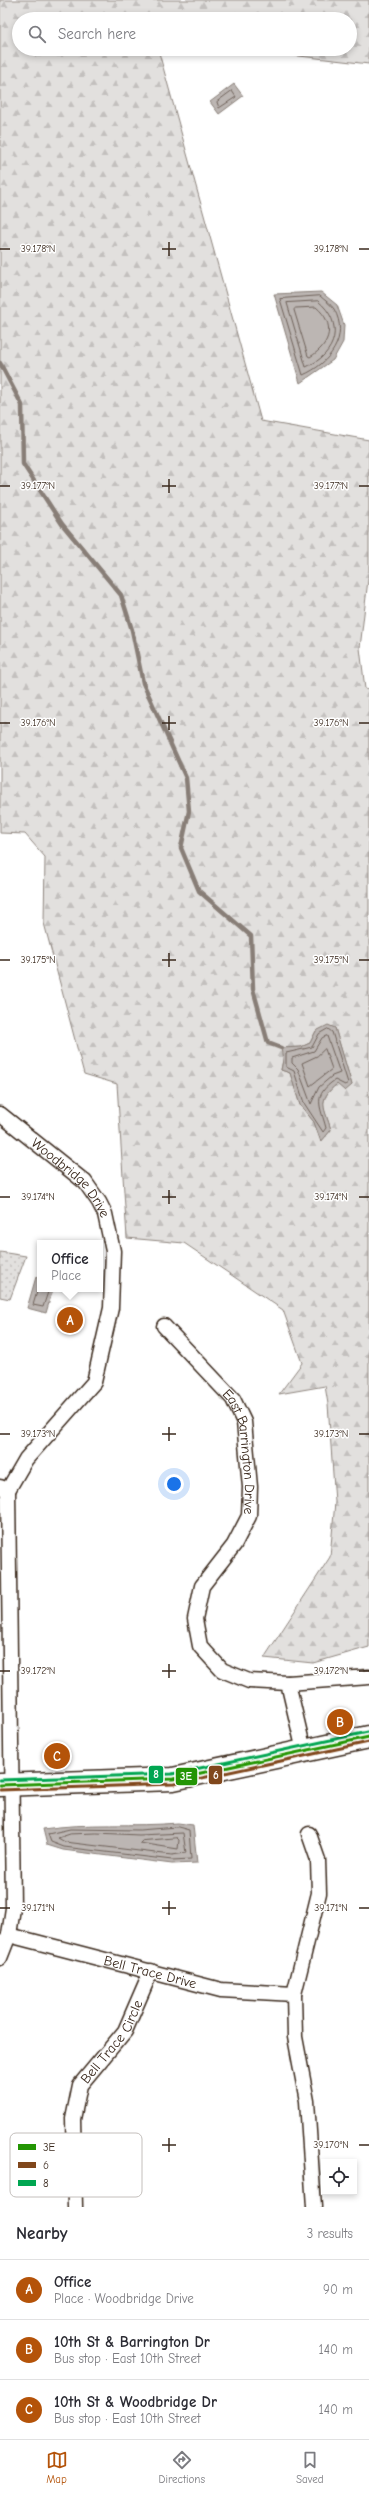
<!DOCTYPE html>
<meta charset="utf-8">
<style>
body{margin:0;font-family:"Comic Neue",sans-serif;background:#f7f7f7;color:#2b2b33}
.controls{position:absolute;right:12px;bottom:12px;display:grid;overflow:hidden;border-radius:0px;box-shadow:0 2px 6px #0003}
.controls button{width:36px;height:36px;display:grid;place-items:center;padding:0;border:0;border-bottom:1px solid #e1e1e2;background:#fff;color:#2b2b33;font:20px sans-serif}
.you{position:absolute;left:174px;top:1484px;width:14px;height:14px;margin:-10px;border:3px solid #fff;border-radius:50%;background:#1a73e8;box-shadow:0 0 0 6px #1a73e833}
.badge{display:grid;place-items:center;width:26px;height:26px;border-radius:50%;background:#b45309;color:#fff;font-size:13px;font-weight:700}
.pin{position:absolute;translate:-50% -50%;border:2px solid #fff;box-shadow:0 1px 4px #0006}
.popup{position:absolute;left:37px;top:1240px;width:66px;height:52px;box-sizing:border-box;display:grid;place-content:center;border-radius:0px;background:#fff;filter:drop-shadow(0 1px 3px #0005);font-size:13px;white-space:nowrap;color:#7c7c81}
.popup b{font-size:15px;color:#2b2b33}
.popup::after{content:'';position:absolute;left:50%;top:100%;margin-left:-8px;border:8px solid transparent;border-top-color:#fff}
.list{margin:0;padding:0;list-style:none}
h2{display:flex;justify-content:space-between;align-items:center;height:52px;margin:0;padding:0 16px;font-size:17px}
h2 small{font-size:13px;font-weight:400;color:#7c7c81}
.list li{display:grid;grid-template-columns:26px 1fr auto;gap:12px;align-items:center;box-sizing:border-box;height:60px;padding:0 16px;border-top:1px solid #e1e1e2}
.list b{display:block;font-size:15px;white-space:nowrap}
.list p{margin:0;font-size:13px;white-space:nowrap;color:#7c7c81}
.list em{font-size:13px;font-style:normal;color:#7c7c81}
.icon{flex:none;width:22px;height:22px;fill:none;stroke:currentColor;stroke-width:2;stroke-linecap:round;stroke-linejoin:round}
.map{position:relative;flex:none;width:369px;height:2207px;overflow:hidden}
.search{position:absolute;background:#fff;box-shadow:0 2px 6px #0003;left:12px;right:12px;top:12px;height:44px;display:flex;align-items:center;gap:10px;box-sizing:border-box;padding:0 14px;border-radius:22px;color:#7c7c81;font-size:15px}
.sheet{height:232px;background:#fff}
nav{display:flex;justify-content:space-around;align-items:center;box-sizing:border-box;height:56px;border-top:1px solid #e1e1e2;background:#fff;font-size:11px;color:#7c7c81}
nav a{display:grid;justify-items:center;gap:2px}
nav .on{color:#b45309}
.map>svg:first-child{display:block}
.forest{fill:url(#forest-firs);stroke:#8e857e;fill-rule:evenodd}
.park{fill:url(#park-dots);stroke:#8e857e}
.water{fill:#bcb6b3;stroke:#887e77}
.lines{fill:none;stroke-linecap:round;stroke-linejoin:round}
.shore{stroke:#6f625a;stroke-width:1}
.stream{stroke:#887e77;stroke-width:4.5}
.minor-casing{stroke:#3b2a1e;stroke-width:17}
.primary-casing{stroke:#3b2a1e;stroke-width:25}
.minor{stroke:#fff;stroke-width:14}
.primary{stroke:#fff;stroke-width:22}
.bus-1-casing{stroke:#fff;stroke-width:6}
.bus-2-casing{stroke:#fff;stroke-width:6}
.bus-3-casing{stroke:#fff;stroke-width:6}
.bus-1{stroke:#239504;stroke-width:3}
.bus-2{stroke:#80471c;stroke-width:3}
.bus-3{stroke:#00a651;stroke-width:3}
.ticks{fill:none;stroke:#3b2a1e;stroke-width:1.5}
.labels{text-anchor:middle;stroke-width:3;stroke-linejoin:round;paint-order:stroke}
.street-label{font-size:14px;fill:#3b2a1e;stroke:#fff}
.key{fill:#fff;stroke:#c4bfbc;stroke-width:1}
.key-label{font-size:11px;fill:#3b2a1e}
.ticks-label{font-size:10px;text-anchor:middle;fill:#3b2a1e;stroke:#fff;stroke-width:3;stroke-linejoin:round;paint-order:stroke}
.line-badge{stroke:#fff;stroke-width:1.5}
.badge-label{font-size:11px;text-anchor:middle;font-weight:bold;fill:#fff}
</style>
<div class="map">
<svg width="369" height="2207" viewBox="0 0 369 2207">
<defs>
<pattern id="forest-firs" width="22" height="20" patternUnits="userSpaceOnUse"><rect width="22" height="20" fill="#e2e0de"/><path d="M5 1l3.5 6h-7zM16 11l3.5 6h-7z" fill="#c3c0be"/></pattern>
<pattern id="park-dots" width="8" height="8" patternUnits="userSpaceOnUse"><rect width="8" height="8" fill="#e2e0de"/><path d="M2 2h.1M6 6h.1" fill="none" stroke="#c3c0be" stroke-width="1.8" stroke-linecap="round"/></pattern>
</defs>
<rect width="100%" height="100%" fill="#fff"/>
<filter id="ink" filterUnits="userSpaceOnUse"><feTurbulence type="fractalNoise" baseFrequency=".025" numOctaves="2"/><feDisplacementMap in="SourceGraphic" scale="8" xChannelSelector="R" yChannelSelector="G"/><feConvolveMatrix kernelMatrix="1 2 1 2 8 2 1 2 1" color-interpolation-filters="sRGB"/></filter>
<g filter="url(#ink)">
<path class="forest" d="M 0,0 L 369,0 L 369,64 L 238,49 L 350,49 L 350,19 L 19,19 L 19,49 L 158,49 L 261,421 L 369,440 L 369,571 L 360,648 L 365,689 L 369,690 L 369,1647 L 313,1663 L 264,1658 L 330,1557 L 335,1502 L 328,1404 L 325,1386 L 279,1394 L 302,1363 L 283,1310 L 184,1243 L 127,1238 L 117,1084 L 84,1074 L 44,923 L 45,857 L 25,834 L 0,833 ZM 335,1028 L 352,1085 L 337,1084 C 316,1101 324,1107 331,1130 L 321,1141 L 314,1122 L 300,1105 L 290,1073 L 281,1070 L 283,1060 L 282,1048 L 301,1047 L 310,1043 L 316,1031 Z"/>
<path class="park" d="M 0,1252 L 26,1256 L 10,1299 L 0,1297 Z"/>
<path class="water" d="M 234,84 L 243,96 L 219,114 L 210,102 Z
M 321,292 L 337,305 L 344,325 L 343,342 L 333,360 L 300,383 L 274,294 Z
M 328,1025 L 335,1028 L 352,1085 L 345,1091 L 337,1084 C 316,1101 325,1108 331,1130 L 321,1142 L 314,1122 L 300,1105 L 290,1073 L 281,1070 L 283,1060 L 281,1048 L 301,1047 L 310,1043 L 316,1031 Z
M 36,1277 L 40,1278 L 40,1289 L 53,1289 L 46,1313 L 27,1308 Z
M 178,1823 L 193,1825 L 197,1863 L 172,1864 L 63,1850 L 47,1845 L 43,1829 C 88,1822 133,1827 178,1823 Z"/>
<g class="lines">
<path class="shore" d="M 232,91 L 236,97 L 219,108 L 217,102 Z
M 320,296 C 324,300 331,304 334,309 C 350,337 329,364 303,375 L 280,299 Z
M 318,301 C 345,323 337,354 306,367 L 287,303 Z
M 296,308 L 316,307 C 336,324 331,344 310,357 L 308,356 L 294,310 Z
M 328,1029 L 332,1032 L 348,1083 L 345,1085 L 335,1080 C 312,1096 320,1105 326,1128 L 323,1132 L 304,1103 L 294,1071 L 286,1067 L 286,1053 L 312,1047 L 319,1034 Z
M 327,1036 L 340,1073 L 332,1076 L 319,1087 L 311,1104 L 298,1069 L 292,1063 L 292,1058 L 314,1051 L 322,1038 Z
M 325,1049 L 332,1069 L 310,1086 L 302,1063 L 317,1056 Z
M 40,1282 L 33,1305 L 43,1307 L 49,1289
M 178,1827 L 189,1830 L 191,1859 L 172,1860 L 64,1847 L 51,1842 L 48,1834 L 70,1829 L 139,1830 Z
M 97,1833 L 139,1835 L 183,1833 L 186,1853 L 172,1855 L 65,1842 L 58,1838 L 70,1834 Z
M 177,1838 L 179,1840 L 178,1849 L 140,1843 L 142,1841 Z"/>
<path class="stream" d="M 0,363 L 22,405 L 23,464 L 62,524 L 121,595 L 132,630 L 143,683 L 186,778 L 189,811 L 181,848 L 199,891 L 251,936 L 253,989 L 268,1043 L 281,1048"/>
<defs>
<g id="minor">
<path id="s1" d="M 0,1114 L 85,1182 L 99,1202 L 105,1214 L 113,1251 L 111,1308 L 94,1382 L 26,1459 L 8,1490 L 0,1487"/>
<path id="s2" d="M 164,1326 L 233,1399 L 244,1422 L 250,1487 L 249,1516 L 234,1545 L 202,1586 L 195,1619 L 200,1646 L 222,1670 L 249,1681 L 288,1683 L 369,1677"/>
<path d="M 288,1683 L 304,1751"/>
<path d="M 309,1834 L 318,1860 L 319,1893 L 294,1994 L 295,2037 L 307,2101 L 314,2207"/>
<path id="s3" d="M 9,1935 L 221,1990 L 294,1994"/>
<path d="M 0,1958 L 9,1935 L 13,1908 L 8,1490"/>
<path id="s4" d="M 75,2207 L 73,2119 L 80,2085 L 125,2031 L 151,1971"/>
</g>
<path id="primary" d="M 0,1785 L 173,1779 L 369,1737"/>
</defs>
<use href="#minor" class="minor-casing"/>
<use href="#primary" class="primary-casing"/>
<use href="#minor" class="minor"/>
<use href="#primary" class="primary"/>
<defs>
<path id="bus-1" d="M 0,1785 L 173,1779 L 369,1737"/>
<path id="bus-2" d="M 0,1790 L 174,1784 L 369,1742"/>
<path id="bus-3" d="M 0,1780 L 172,1774 L 368,1732"/>
</defs>
<use href="#bus-1" class="bus-1-casing"/>
<use href="#bus-2" class="bus-2-casing"/>
<use href="#bus-3" class="bus-3-casing"/>
<use href="#bus-1" class="bus-1"/>
<use href="#bus-2" class="bus-2"/>
<use href="#bus-3" class="bus-3"/>
</g>
</g>
<path class="ticks" d="M 169,242 L 169,256M 0,249 L 10,249M 162,249 L 176,249M 359,249 L 369,249M 169,479 L 169,493M 0,486 L 10,486M 162,486 L 176,486M 359,486 L 369,486M 169,716 L 169,730M 0,723 L 10,723M 162,723 L 176,723M 359,723 L 369,723M 169,953 L 169,967M 0,960 L 10,960M 162,960 L 176,960M 359,960 L 369,960M 169,1190 L 169,1204M 0,1197 L 10,1197M 162,1197 L 176,1197M 359,1197 L 369,1197M 169,1427 L 169,1441M 0,1434 L 10,1434M 162,1434 L 176,1434M 359,1434 L 369,1434M 169,1664 L 169,1678M 0,1671 L 10,1671M 162,1671 L 176,1671M 359,1671 L 369,1671M 169,1901 L 169,1915M 0,1908 L 10,1908M 162,1908 L 176,1908M 359,1908 L 369,1908M 169,2138 L 169,2152M 162,2145 L 176,2145M 359,2145 L 369,2145"/>
<g class="labels">
<g class="street-label">
<text dy="5" stroke="none"><textPath href="#s1" startOffset="96">Woodbridge Drive</textPath></text>
<text dy="5" stroke="none"><textPath href="#s2" startOffset="154">East Barrington Drive</textPath></text>
<text dy="5" stroke="none"><textPath href="#s3" startOffset="146">Bell Trace Drive</textPath></text>
<text dy="5" stroke="none"><textPath href="#s4" startOffset="177">Bell Trace Circle</textPath></text>
</g>
</g>
<rect x="10" y="2133" width="132" height="64" rx="6" class="key"/>
<rect x="18" y="2144" width="18" height="6" fill="#239504"/>
<rect x="18" y="2162" width="18" height="6" fill="#80471c"/>
<rect x="18" y="2180" width="18" height="6" fill="#00a651"/>
<g class="key-label">
<text x="43" y="2151">3E</text>
<text x="43" y="2169">6</text>
<text x="43" y="2187">8</text>
</g>
<g class="ticks-label">
<text x="38" y="252">39.178°N</text>
<text x="331" y="252">39.178°N</text>
<text x="38" y="489">39.177°N</text>
<text x="331" y="489">39.177°N</text>
<text x="38" y="726">39.176°N</text>
<text x="331" y="726">39.176°N</text>
<text x="38" y="963">39.175°N</text>
<text x="331" y="963">39.175°N</text>
<text x="38" y="1200">39.174°N</text>
<text x="331" y="1200">39.174°N</text>
<text x="38" y="1437">39.173°N</text>
<text x="331" y="1437">39.173°N</text>
<text x="38" y="1674">39.172°N</text>
<text x="331" y="1674">39.172°N</text>
<text x="38" y="1911">39.171°N</text>
<text x="331" y="1911">39.171°N</text>
<text x="331" y="2148">39.170°N</text>
</g>
<g class="line-badge">
<rect x="148" y="1765" width="16" height="19" rx="4" fill="#00a651"/>
<rect x="208" y="1765" width="15" height="20" rx="4" fill="#80471c"/>
<rect x="175" y="1767" width="23" height="19" rx="4" fill="#239504"/>
</g>
<g class="badge-label">
<text x="156" y="1778">8</text>
<text x="216" y="1779">6</text>
<text x="186" y="1780">3E</text>
</g>
</svg>
<div class="controls">
<button><svg class="icon" aria-label="locate" viewBox="0 0 24 24"><circle cx="12" cy="12" r="6"/><path d="M12 2v4M12 18v4M2 12h4M18 12h4"/></svg></button>
</div>
<div class="you"></div>
<div class="pin badge" style="left:70px;top:1320px">A</div>
<div class="popup"><b>Office</b>Place</div>
<div class="pin badge" style="left:340px;top:1722px">B</div>
<div class="pin badge" style="left:57px;top:1756px">C</div>
<div class="search"><svg class="icon" aria-label="search" viewBox="0 0 24 24"><circle cx="10" cy="10" r="6"/><path d="M15 15l6 6"/></svg>Search here</div>
</div>
<section class="sheet">
<h2>Nearby<small>3 results</small></h2>
<ul class="list">
<li><span class="badge">A</span><div><b>Office</b><p>Place · Woodbridge Drive</p></div><em>90 m</em></li>
<li><span class="badge">B</span><div><b>10th St &amp; Barrington Dr</b><p>Bus stop · East 10th Street</p></div><em>140 m</em></li>
<li><span class="badge">C</span><div><b>10th St &amp; Woodbridge Dr</b><p>Bus stop · East 10th Street</p></div><em>140 m</em></li>
</ul>
</section>
<nav>
<a class="on"><svg class="icon" aria-label="map" viewBox="0 0 24 24"><path d="M3 6l6-2 6 2 6-2v14l-6 2-6-2-6 2zM9 4v14M15 6v14"/></svg>Map</a>
<a><svg class="icon" aria-label="directions" viewBox="0 0 24 24"><path d="M12 3l9 9-9 9-9-9zM9 14v-3h6M13 9l2 2-2 2"/></svg>Directions</a>
<a><svg class="icon" aria-label="saved" viewBox="0 0 24 24"><path d="M7 4h10v16l-5-4-5 4z"/></svg>Saved</a>
</nav>
